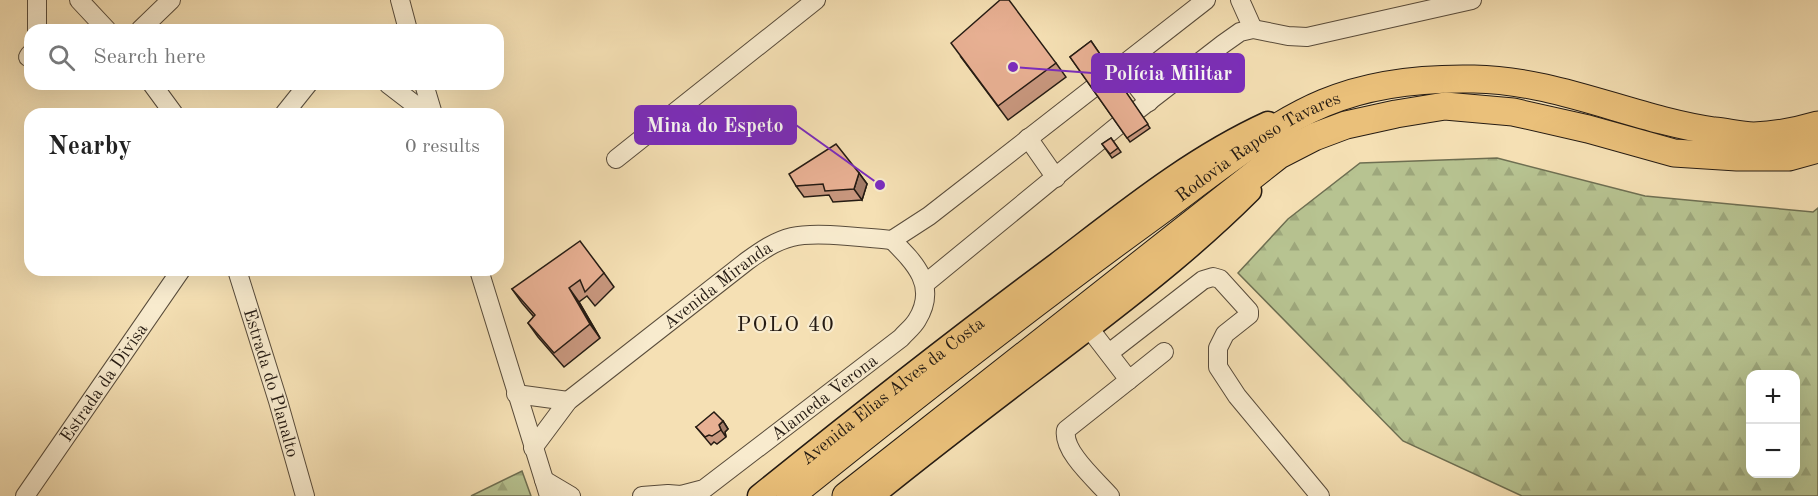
<!DOCTYPE html>
<meta charset="utf-8">
<style>
body{margin:0;font-family:"Old Standard TT",serif;background:#f6f6f6;color:#222}
.controls{position:absolute;right:18px;bottom:18px;display:grid;overflow:hidden;border-radius:12px;box-shadow:0 6px 24px #0002}
.controls button{width:54px;height:54px;display:grid;place-items:center;padding:0;border:0;border-bottom:2px solid #e0e0e0;background:#fff;color:#222;font:30px sans-serif}
.list{margin:0;padding:0;list-style:none}
h2{display:flex;justify-content:space-between;align-items:center;height:78px;margin:0;padding:0 24px;font-size:26px}
h2 small{font-size:20px;font-weight:400;color:#767676}
.icon{flex:none;width:33px;height:33px;fill:none;stroke:currentColor;stroke-width:2;stroke-linecap:round;stroke-linejoin:round}
.map{position:relative;flex:none;width:1818px;height:496px;overflow:hidden}
.search{position:absolute;background:#fff;box-shadow:0 6px 24px #0002;left:24px;top:24px;width:480px;height:66px;display:flex;align-items:center;gap:15px;box-sizing:border-box;padding:0 21px;border-radius:18px;color:#767676;font-size:22px}
.panel{position:absolute;background:#fff;box-shadow:0 6px 24px #0002;left:24px;top:108px;width:480px;height:168px;border-radius:18px}
.map>svg:first-child{display:block}
.forest{fill:url(#forest-firs);stroke:#6e6f52;stroke-width:1.5;fill-rule:evenodd}
.lines{fill:none;stroke-linecap:round;stroke-linejoin:round}
.minor-casing{stroke:#594c3b;stroke-width:20}
.major-casing{stroke:#251b13;stroke-width:25}
.highway-casing{stroke:#251b13;stroke-width:29}
.minor{stroke:#f8ebce;stroke-width:18}
.major{stroke:#eac07a;stroke-width:22}
.highway{stroke:#eac07a;stroke-width:27}
.wall{fill:#c8977e;stroke:#251b13;stroke-width:1.5}
.shaded-wall{fill:#a27b67;stroke:#251b13;stroke-width:1.5}
.building{fill:#e8b093;stroke:#251b13;stroke-width:1.5}
.labels{text-anchor:middle;stroke-width:4.5;stroke-linejoin:round;paint-order:stroke}
.street-label{font-size:18px;fill:#251b13;stroke:#f8ebce}
.quarter-label{font-size:21px;letter-spacing:1.5px;fill:#251b13;stroke:#f8ebce}
.leader{fill:none;stroke:#7b2cbf;stroke-width:2}
.callout-dot{fill:#7b2cbf;stroke:#f8ebce;stroke-width:2}
.callout{fill:#7b2cbf;stroke:#7b2cbf;stroke-width:2}
.callout-label{font-size:20px;text-anchor:middle;font-weight:bold;fill:#fff}
</style>
<div class="map">
<svg width="1818" height="496" viewBox="0 0 1818 496">
<defs>
<pattern id="forest-firs" width="22" height="20" patternUnits="userSpaceOnUse" patternTransform="scale(1.5)"><rect width="22" height="20" fill="#b7c391"/><path d="M5 1l3.5 6h-7zM16 11l3.5 6h-7z" fill="#9da77c"/></pattern>
</defs>
<rect width="100%" height="100%" fill="#f5e0b4"/>
<filter id="stains"><feTurbulence type="fractalNoise" baseFrequency=".00333" numOctaves="4"/><feColorMatrix values="0 0 0 0 .2 0 0 0 0 .09 0 0 0 0 .02 0 0 0 .5 -.17"/></filter>
<radialGradient id="worn" r=".72"><stop offset=".6" stop-color="#630" stop-opacity="0"/><stop offset="1" stop-color="#630" stop-opacity=".3"/></radialGradient>
<path class="forest" d="M 1497,158 L 1645,196 L 1813,212 L 1818,208 L 1818,496 L 1522,496 L 1403,441 L 1238,273 L 1288,219 L 1360,163 ZM 1750,374 L 1796,374 L 1796,474 L 1750,474 Z
M 522,471 L 531,496 L 471,496 Z"/>
<g class="lines">
<defs>
<g id="minor">
<path d="M 79,0 L 107,30"/>
<path d="M 400,0 L 408,30"/>
<path d="M 1240,0 L 1253,29"/>
<path d="M 37,30 L 37,0"/>
<path d="M 140,30 L 171,0"/>
<path d="M 28,57 L 30,54"/>
<path d="M 1121,66 L 1149,102"/>
<path d="M 152,84 L 174,114"/>
<path d="M 388,84 L 427,114"/>
<path d="M 424,84 L 433,114"/>
<path d="M 284,114 L 308,84"/>
<path d="M 1028,138 L 1056,178"/>
<path d="M 616,159 L 816,0"/>
<path d="M 892,240 L 929,216 L 1206,0"/>
<path id="s1" d="M 237,270 L 278,401 L 305,496"/>
<path d="M 479,270 L 549,496"/>
<path d="M 926,283 L 1126,119 L 1223,44 L 1240,32 L 1253,29 L 1288,36 L 1307,37 L 1472,0"/>
<path d="M 1089,328 L 1129,380 L 1164,352"/>
<path d="M 1109,353 L 1203,280 L 1213,277 L 1220,279 L 1249,311 L 1249,315 L 1225,334 L 1218,348 L 1218,367 L 1237,396 L 1320,496"/>
<path d="M 516,394 L 568,401"/>
<path id="s2" d="M 533,448 L 568,401 L 747,261 C 761,251 775,241 792,237 C 816,231 866,238 892,240"/>
<path d="M 544,480 L 571,496"/>
<path id="s3" d="M 25,496 L 181,270"/>
<path id="s4" d="M 642,496 L 668,494 L 681,495 L 704,489 L 901,338 C 906,332 913,327 917,320 C 938,286 915,263 892,240"/>
<path d="M 1110,496 C 1096,480 1062,451 1066,430 L 1129,380"/>
</g>
<g id="major">
<path id="s5" d="M 759,496 C 857,417 956,339 1057,264 C 1124,213 1191,158 1268,123"/>
<path d="M 872,496 C 943,438 1017,383 1090,327 C 1146,284 1200,241 1250,191"/>
</g>
<g id="highway">
<path id="s6" d="M 790,496 C 909,400 1029,306 1153,216 C 1204,179 1266,127 1324,103 C 1371,83 1423,78 1474,79 C 1557,80 1632,119 1714,131 C 1727,132 1741,136 1754,136 C 1776,135 1798,131 1818,125"/>
<path d="M 846,496 L 1279,155 L 1314,137 L 1346,125 L 1396,114 L 1445,106 L 1513,112 L 1588,129 L 1674,153 L 1737,157 L 1789,157 L 1818,149"/>
</g>
</defs>
<use href="#minor" class="minor-casing"/>
<use href="#major" class="major-casing"/>
<use href="#highway" class="highway-casing"/>
<use href="#minor" class="minor"/>
<use href="#major" class="major"/>
<use href="#highway" class="highway"/>
</g>
<path class="wall" d="M 1091,41 L 1150,128 L 1130,142 L 1070,57 Z
M 961,57 L 1056,63 L 1066,77 L 1008,120 Z
M 1111,138 L 1121,152 L 1112,158 L 1102,144 Z
M 859,173 L 867,184 L 862,200 L 833,202 L 829,195 L 804,197 L 796,186 Z
M 604,273 L 614,287 L 595,306 L 587,296 L 579,302 L 600,338 L 564,367 L 538,337 L 528,323 L 534,317 L 522,303 L 512,289 Z
M 723,421 L 728,429 L 725,432 L 726,437 L 717,444 L 714,442 L 711,445 L 696,427 Z"/>
<path class="shaded-wall" d="M 859,173 L 867,184 L 862,200 L 854,189 Z
M 569,288 L 579,302 L 600,338 L 590,324 Z
M 723,421 L 728,429 L 725,432 L 726,437 L 721,430 L 719,425 Z"/>
<path class="building" d="M 1000,0 L 1009,0 L 1056,63 L 998,106 L 951,43 Z
M 1091,41 L 1148,124 L 1127,138 L 1070,57 Z
M 1111,138 L 1118,148 L 1110,154 L 1102,144 Z
M 836,144 L 859,173 L 854,189 L 825,191 L 823,184 L 796,186 L 789,174 Z
M 580,241 L 604,273 L 585,292 L 580,280 L 569,288 L 590,324 L 554,353 L 528,323 L 535,315 L 512,289 Z
M 714,412 L 723,421 L 719,425 L 721,430 L 712,436 L 709,435 L 705,437 L 696,427 Z"/>
<g class="labels">
<g class="street-label">
<text dy="6" stroke="none"><textPath href="#s6" startOffset="585">Rodovia Raposo Tavares</textPath></text>
<text dy="6" stroke="none"><textPath href="#s2" startOffset="248">Avenida Miranda</textPath></text>
<text dy="6" stroke="none"><textPath href="#s3" startOffset="138">Estrada da Divisa</textPath></text>
<text dy="6" stroke="none"><textPath href="#s1" startOffset="118">Estrada do Planalto</textPath></text>
<text dy="6" stroke="none"><textPath href="#s5" startOffset="170">Avenida Elias Alves da Costa</textPath></text>
<text dy="6" stroke="none"><textPath href="#s4" startOffset="214">Alameda Verona</textPath></text>
</g>
<g class="quarter-label">
<text x="786" y="331">POLO 40</text>
</g>
</g>
<path class="leader" d="M1013 67L1092 73M880 185L796 125"/>
<g class="callout-dot">
<circle cx="1013" cy="67" r="6"/>
<circle cx="880" cy="185" r="6"/>
</g>
<g class="callout">
<rect x="1092" y="54" width="152" height="38" rx="6"/>
<rect x="635" y="106" width="161" height="38" rx="6"/>
</g>
<g class="callout-label">
<text x="1168" y="80">Polícia Militar</text>
<text x="715" y="132">Mina do Espeto</text>
</g>
<rect width="100%" height="100%" filter="url(#stains)"/>
<rect width="100%" height="100%" fill="url(#worn)"/>
</svg>
<div class="controls">
<button>+</button>
<button>−</button>
</div>
<div class="search"><svg class="icon" aria-label="search" viewBox="0 0 24 24"><circle cx="10" cy="10" r="6"/><path d="M15 15l6 6"/></svg>Search here</div>
<section class="panel">
<h2>Nearby<small>0 results</small></h2>
<ul class="list">
</ul>
</section>
</div>
